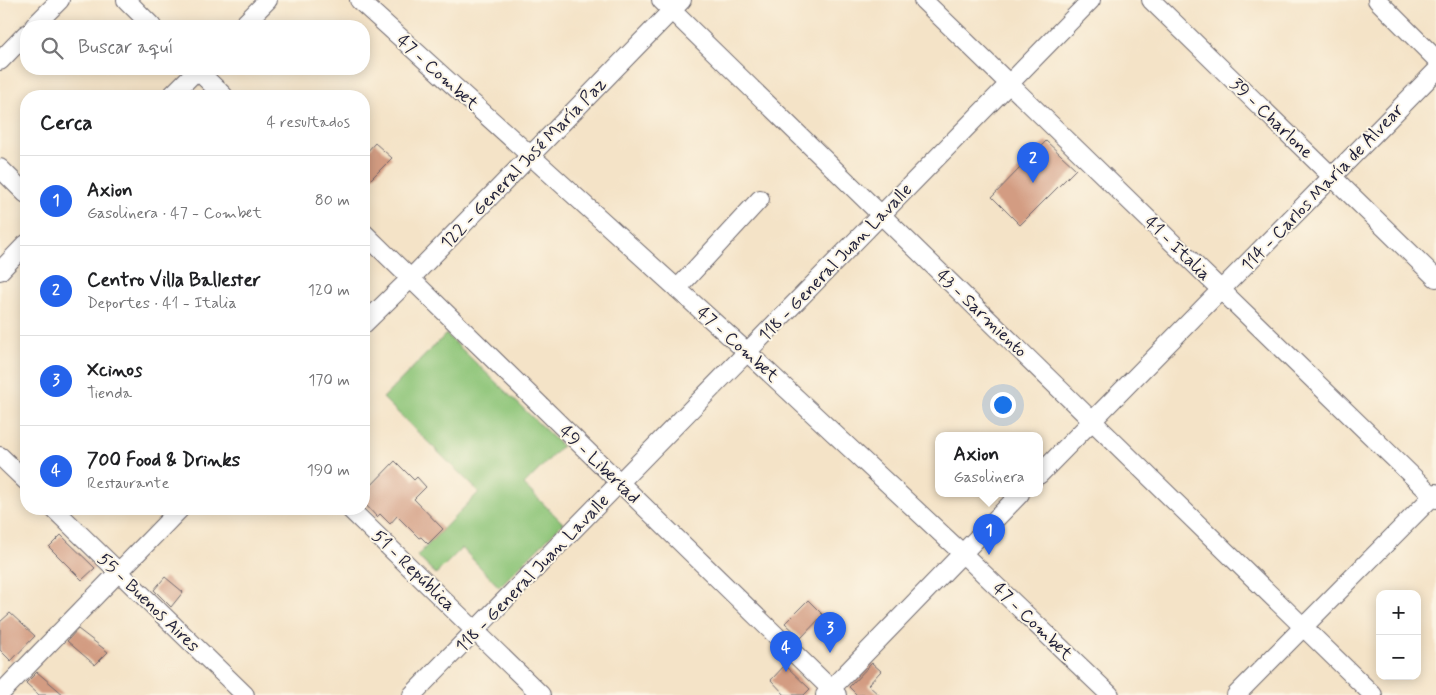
<!DOCTYPE html>
<html lang="es">
<meta charset="utf-8">
<style>
body{margin:0;font-family:Mynerve,sans-serif;background:#f6f6f6;color:#202124}
.controls{position:absolute;right:15px;bottom:15px;display:grid;overflow:hidden;border-radius:10px;box-shadow:0 2px 12px #0003}
.controls button{width:45px;height:45px;display:grid;place-items:center;padding:0;border:0;border-bottom:1px solid #e0e0e0;background:#fff;color:#202124;font:25px sans-serif}
.you{position:absolute;left:1002px;top:404px;width:18px;height:18px;margin:-12px;border:4px solid #fff;border-radius:50%;background:#1a73e8;box-shadow:0 0 0 8px #1a73e833}
.badge{display:grid;place-items:center;width:32px;height:32px;border-radius:50%;background:#2563eb;color:#fff;font-size:16px;font-weight:700}
.pin{position:absolute;translate:-50% -41px;filter:drop-shadow(0 1px 2px #0008)}
.pin::after{content:'';position:absolute;top:26px;width:18px;height:15px;background:inherit;clip-path:polygon(0 0,100% 0,50% 100%)}
.popup{position:absolute;left:935px;top:432px;width:108px;height:65px;box-sizing:border-box;display:grid;place-content:center;border-radius:10px;background:#fff;filter:drop-shadow(0 1px 4px #0005);font-size:16px;white-space:nowrap;color:#757577}
.popup b{font-size:19px;color:#202124}
.popup::after{content:'';position:absolute;left:50%;top:100%;margin-left:-10px;border:10px solid transparent;border-top-color:#fff}
.list{margin:0;padding:0;list-style:none}
h2{display:flex;justify-content:space-between;align-items:center;height:65px;margin:0;padding:0 20px;font-size:21px}
h2 small{font-size:16px;font-weight:400;color:#757577}
.list li{display:grid;grid-template-columns:32px 1fr auto;gap:15px;align-items:center;box-sizing:border-box;height:90px;padding:0 20px;border-top:1px solid #e0e0e0}
.list b{display:block;font-size:19px;white-space:nowrap}
.list p{margin:0;font-size:16px;white-space:nowrap;color:#757577}
.list em{font-size:16px;font-style:normal;color:#757577}
.icon{flex:none;width:28px;height:28px;fill:none;stroke:currentColor;stroke-width:2;stroke-linecap:round;stroke-linejoin:round}
.map{position:relative;flex:none;width:1436px;height:695px;overflow:hidden}
.search{position:absolute;background:#fff;box-shadow:0 2px 12px #0003;left:20px;top:20px;width:350px;height:55px;display:flex;align-items:center;gap:12px;box-sizing:border-box;padding:0 18px;border-radius:20px;color:#757577;font-size:19px}
.panel{position:absolute;background:#fff;box-shadow:0 2px 12px #0003;left:20px;top:90px;width:350px;height:425px;border-radius:20px}
.map>svg:first-child{display:block}
.green{fill:#8cc477;stroke:#577359}
.building{fill:#d39c82}
.lines{fill:none;stroke-linecap:round;stroke-linejoin:round}
.minor-casing{stroke:#6c666c;stroke-width:20}
.minor{stroke:#fff;stroke-width:18}
.labels{text-anchor:middle;stroke-width:4;stroke-linejoin:round;paint-order:stroke}
.street-label{font-size:18px;fill:#22223b;stroke:#fcf5e5}
</style>
<div class="map">
<svg width="1436" height="695" viewBox="0 0 1436 695">
<rect width="100%" height="100%" fill="#fcf5e5"/>
<filter id="ink" filterUnits="userSpaceOnUse"><feTurbulence type="fractalNoise" baseFrequency=".02" numOctaves="2"/><feDisplacementMap in="SourceGraphic" scale="10" xChannelSelector="R" yChannelSelector="G"/><feConvolveMatrix kernelMatrix="1 2 1 2 8 2 1 2 1" color-interpolation-filters="sRGB"/></filter>
<filter id="wash" filterUnits="userSpaceOnUse"><feTurbulence type="fractalNoise" baseFrequency=".0096" numOctaves="4" result="noise"/><feDisplacementMap in="SourceGraphic" scale="20" xChannelSelector="R" yChannelSelector="G"/><feGaussianBlur stdDeviation="1.12" result="paint"/><feColorMatrix in="noise" values="0 0 0 0 0 0 0 0 0 0 0 0 0 0 0 0 0 1.4 0 .05"/><feComposite in="paint" operator="in"/></filter>
<g filter="url(#wash)">
<rect width="100%" height="100%" fill="#f4e3c7"/>
<path class="green" d="M 446,334 L 562,446 L 524,485 L 563,523 L 499,587 L 462,548 L 436,574 L 417,556 L 479,492 L 383,398 Z"/>
<g id="blocks">
<path class="building" d="M 1046,141 L 1076,169 L 1020,225 L 992,197 Z
M 375,143 L 392,158 L 364,186 L 364,155 Z
M 395,461 L 414,480 L 417,477 L 426,487 L 414,499 L 443,529 L 428,544 L 421,537 L 419,538 L 397,516 L 390,524 L 380,514 L 377,517 L 364,503 L 364,493 Z
M 61,535 L 95,568 L 82,580 L 49,547 Z
M 165,577 L 183,592 L 171,607 L 154,590 Z
M 808,600 L 823,615 L 801,638 L 785,623 Z
M 10,613 L 35,636 L 11,661 L 0,650 L 0,622 Z
M 78,629 L 108,652 L 95,665 L 67,641 Z
M 872,663 L 881,671 L 868,685 L 879,695 L 857,695 L 849,687 Z
M 785,665 L 810,689 L 804,695 L 785,695 L 771,680 Z
M 37,672 L 64,695 L 39,695 L 26,683 Z"/>
</g>
</g>
<g filter="url(#ink)">
<use href="#blocks" fill-opacity="0" stroke="#6c666c" stroke-width="1"/>
<g class="lines">
<defs>
<path id="minor" d="M 126,0 L 152,26
M 359,0 L 747,352 L 962,553 L 1110,695
M 661,0 L 1373,695
M 923,0 L 1436,499
M 1151,0 L 1436,278
M 1377,0 L 1436,59
M 34,26 L 60,0
M 242,26 L 268,0
M 0,61 L 26,34
M 196,69 L 224,96
M 171,96 L 198,69
M 0,168 L 26,194
M 364,233 L 837,695
M 0,271 L 26,244
M 677,289 L 760,199
M 364,324 L 410,279 L 682,0
M 0,456 L 26,481
M 1039,475 L 1436,71
M 54,509 L 245,695
M 350,509 L 541,695
M 0,694 L 180,509
M 412,695 L 1091,0
M 825,695 L 1020,494
M 1236,695 L 1436,493"/>
</defs>
<use href="#minor" class="minor-casing"/>
<use href="#minor" class="minor"/>
</g>
</g>
<g class="labels">
<g class="street-label">
<text transform="translate(438 72) rotate(42)" y="6">47 - Combet</text>
<text transform="translate(1272 118) rotate(44)" y="6">39 - Charlone</text>
<text transform="translate(523 163) rotate(-46)" y="6">122 - General José María Paz</text>
<text transform="translate(1322 187) rotate(-46)" y="6">114 - Carlos María de Alvear</text>
<text transform="translate(1178 248) rotate(44)" y="6">41 - Italia</text>
<text transform="translate(835 262) rotate(-46)" y="6">118 - General Juan Lavalle</text>
<text transform="translate(982 313) rotate(44)" y="6">43 - Sarmiento</text>
<text transform="translate(738 344) rotate(42)" y="6">47 - Combet</text>
<text transform="translate(600 464) rotate(44)" y="6">49 - Libertad</text>
<text transform="translate(414 570) rotate(44)" y="6">51 - República</text>
<text transform="translate(532 573) rotate(-46)" y="6">118 - General Juan Lavalle</text>
<text transform="translate(149 602) rotate(44)" y="6">55 - Buenos Aires</text>
<text transform="translate(1033 621) rotate(44)" y="6">47 - Combet</text>
</g>
</g>
</svg>
<div class="controls">
<button>+</button>
<button>−</button>
</div>
<div class="you"></div>
<div class="pin badge" style="left:989px;top:555px">1</div>
<div class="popup"><b>Axion</b>Gasolinera</div>
<div class="pin badge" style="left:1033px;top:183px">2</div>
<div class="pin badge" style="left:830px;top:653px">3</div>
<div class="pin badge" style="left:786px;top:672px">4</div>
<div class="search"><svg class="icon" aria-label="search" viewBox="0 0 24 24"><circle cx="10" cy="10" r="6"/><path d="M15 15l6 6"/></svg>Buscar aquí</div>
<section class="panel">
<h2>Cerca<small>4 resultados</small></h2>
<ul class="list">
<li><span class="badge">1</span><div><b>Axion</b><p>Gasolinera · 47 - Combet</p></div><em>80 m</em></li>
<li><span class="badge">2</span><div><b>Centro Villa Ballester</b><p>Deportes · 41 - Italia</p></div><em>120 m</em></li>
<li><span class="badge">3</span><div><b>Xcinos</b><p>Tienda</p></div><em>170 m</em></li>
<li><span class="badge">4</span><div><b>700 Food &amp; Drinks</b><p>Restaurante</p></div><em>190 m</em></li>
</ul>
</section>
</div>
